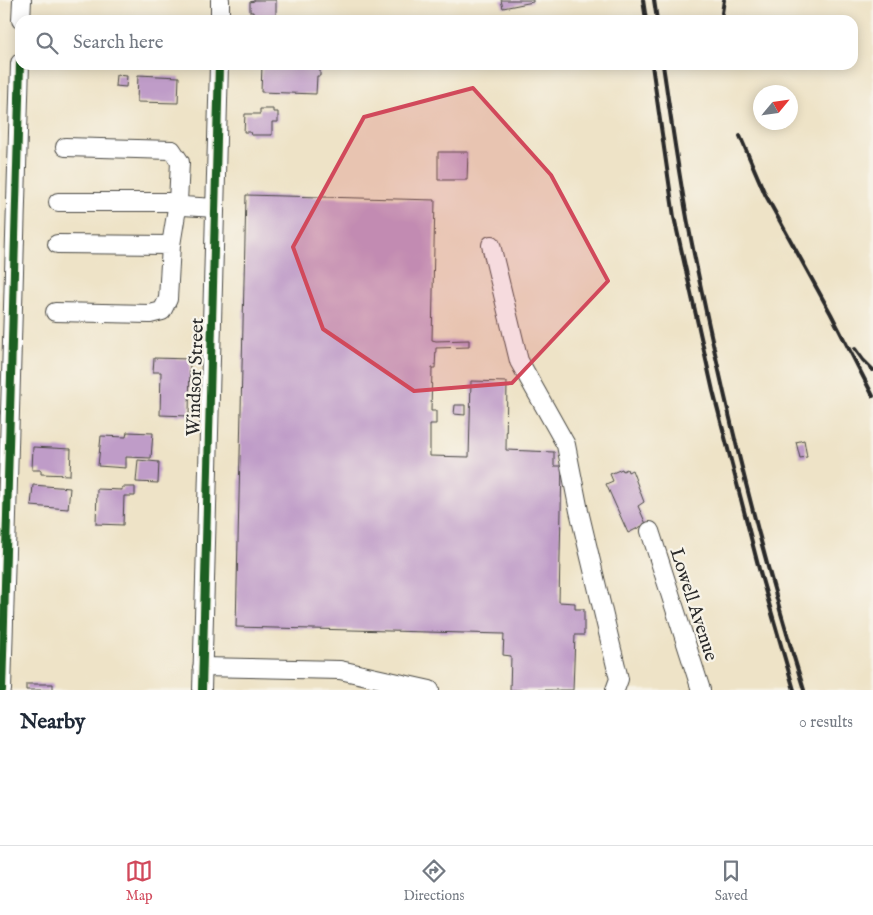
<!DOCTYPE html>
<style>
body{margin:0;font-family:"IM FELL English",serif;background:#f2f2f3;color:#1f2937}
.compass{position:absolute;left:753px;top:85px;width:45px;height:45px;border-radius:50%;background:#fff;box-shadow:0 2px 12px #0003;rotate:61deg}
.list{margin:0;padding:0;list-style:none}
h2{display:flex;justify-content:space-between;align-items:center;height:65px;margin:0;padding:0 20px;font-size:21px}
h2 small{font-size:16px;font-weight:400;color:#747a83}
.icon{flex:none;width:28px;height:28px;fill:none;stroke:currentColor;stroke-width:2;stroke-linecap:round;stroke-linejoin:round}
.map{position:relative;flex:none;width:873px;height:690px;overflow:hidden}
.search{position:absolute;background:#fff;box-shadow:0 2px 12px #0003;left:15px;right:15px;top:15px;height:55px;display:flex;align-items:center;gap:12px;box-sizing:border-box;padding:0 18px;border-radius:15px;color:#747a83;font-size:19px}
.sheet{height:155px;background:#fff}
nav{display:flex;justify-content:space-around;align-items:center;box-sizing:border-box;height:70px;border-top:1px solid #e0e1e3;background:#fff;font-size:14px;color:#747a83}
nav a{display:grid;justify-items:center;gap:2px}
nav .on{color:#d1495b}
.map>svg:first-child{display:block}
.building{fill:#bf9cc8}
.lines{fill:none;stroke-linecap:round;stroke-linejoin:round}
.minor-casing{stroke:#484742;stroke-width:20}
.minor{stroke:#fff;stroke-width:18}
.rail{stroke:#2b2b2b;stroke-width:4}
.cycleway-casing{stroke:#f7f3e8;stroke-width:11}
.cycleway{stroke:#1b5e20;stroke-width:8}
.marked{fill:#d1495b;fill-opacity:0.2;stroke:#d1495b;stroke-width:4;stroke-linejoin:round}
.labels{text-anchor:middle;stroke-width:4.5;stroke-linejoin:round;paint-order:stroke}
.street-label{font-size:19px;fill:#2b2b2b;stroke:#f7f3e8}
</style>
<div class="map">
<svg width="873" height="690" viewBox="0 0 873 690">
<rect width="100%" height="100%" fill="#f7f3e8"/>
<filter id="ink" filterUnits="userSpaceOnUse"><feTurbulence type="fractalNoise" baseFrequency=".02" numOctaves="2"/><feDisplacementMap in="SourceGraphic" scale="10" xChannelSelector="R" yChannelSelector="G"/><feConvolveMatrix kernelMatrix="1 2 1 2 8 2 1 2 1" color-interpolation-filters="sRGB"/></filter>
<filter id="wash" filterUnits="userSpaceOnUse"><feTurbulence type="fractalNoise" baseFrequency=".0096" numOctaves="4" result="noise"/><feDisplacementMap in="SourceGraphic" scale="20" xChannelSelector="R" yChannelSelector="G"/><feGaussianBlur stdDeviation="1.12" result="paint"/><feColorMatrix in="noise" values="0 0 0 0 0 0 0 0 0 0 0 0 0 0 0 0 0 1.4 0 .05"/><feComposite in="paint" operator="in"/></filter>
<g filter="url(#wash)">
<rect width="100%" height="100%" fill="#eee3c7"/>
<g id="blocks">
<path class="building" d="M 254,0 L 276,0 L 276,16 L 253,16 L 253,12 L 250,12 L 250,2 L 254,1 Z
M 501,0 L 533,0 L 533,2 L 503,8 Z
M 262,65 L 320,65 L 320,76 L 317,76 L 316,94 L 261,92 Z
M 116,75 L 127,76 L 126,87 L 115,86 Z
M 138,75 L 179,77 L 178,103 L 137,102 Z
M 260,109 L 273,109 L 273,112 L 278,112 L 278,122 L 272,122 L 272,135 L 251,135 L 250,132 L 244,132 L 245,114 L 260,114 Z
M 438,152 L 468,152 L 467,180 L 438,180 Z
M 246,195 L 435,200 L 432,340 L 436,341 L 469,340 L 469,347 L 436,348 L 435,368 L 432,368 L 431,411 L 436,411 L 436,424 L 430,424 L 430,456 L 469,457 L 471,381 L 507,382 L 506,450 L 554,452 L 554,466 L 562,466 L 559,602 L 575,603 L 575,609 L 584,609 L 584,635 L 575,635 L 573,690 L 510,690 L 511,656 L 503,655 L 504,634 L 236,627 Z
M 154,358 L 190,359 L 189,416 L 160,415 L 161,372 L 153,372 Z
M 455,405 L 465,405 L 465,415 L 454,414 Z
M 127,432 L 153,433 L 151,458 L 126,457 L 126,468 L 98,466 L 101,436 L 126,437 Z
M 804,440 L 807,457 L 800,458 L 796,442 Z
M 33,447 L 71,449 L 70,475 L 41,474 L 41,470 L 32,470 Z
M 138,460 L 159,462 L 158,483 L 136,482 Z
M 622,469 L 623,471 L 627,469 L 628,472 L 632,470 L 644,502 L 638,506 L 646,524 L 628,533 L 606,484 L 613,481 L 610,474 Z
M 33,485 L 70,488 L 68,509 L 31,506 Z
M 122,487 L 135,487 L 135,496 L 124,496 L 123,525 L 96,524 L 97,489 L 122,490 Z
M 26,684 L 53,684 L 53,690 L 26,690 Z"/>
</g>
</g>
<g filter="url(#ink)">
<use href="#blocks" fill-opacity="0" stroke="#484742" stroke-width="1"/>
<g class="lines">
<defs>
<path id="minor" d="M 21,20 L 22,0
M 220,20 L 220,0
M 65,147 L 172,150 L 180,162 L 178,202 L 183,206 L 215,208
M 57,244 L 171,245 L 178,202 L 58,202
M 491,245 L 519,361 L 566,445 L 579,511 L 619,679 L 615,690
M 55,312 L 150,314 L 162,311 L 168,299 L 171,245
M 650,531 L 701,690
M 202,667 L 340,670 L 430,690
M 2,690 L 20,63
M 202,690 L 219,65"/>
</defs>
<use href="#minor" class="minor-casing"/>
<use href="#minor" class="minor"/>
<path class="rail" d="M 643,0 L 646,20
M 654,0 L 657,20
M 722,13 L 724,0
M 652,65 L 674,217 L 713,391 L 759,569 L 794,690
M 663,65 C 672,125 680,185 692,244 C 722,394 758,543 804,690
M 740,136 L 765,194 L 831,314 L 873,396
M 855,349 L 863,360 L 873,370"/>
<defs>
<path id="cycleway" d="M 2,690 L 20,63
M 202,690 L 219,65"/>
</defs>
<use href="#cycleway" class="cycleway-casing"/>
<use href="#cycleway" class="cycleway"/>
</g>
</g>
<path class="marked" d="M 473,88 L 551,175 L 608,281 L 512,383 L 414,391 L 323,329 L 293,247 L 364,117 Z"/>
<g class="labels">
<g class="street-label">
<text transform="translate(194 377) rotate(-88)" y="7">Windsor Street</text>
<text transform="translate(695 604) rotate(72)" y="7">Lowell Avenue</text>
</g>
</g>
</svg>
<svg class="compass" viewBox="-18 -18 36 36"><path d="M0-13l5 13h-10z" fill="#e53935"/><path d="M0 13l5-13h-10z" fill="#747a83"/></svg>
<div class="search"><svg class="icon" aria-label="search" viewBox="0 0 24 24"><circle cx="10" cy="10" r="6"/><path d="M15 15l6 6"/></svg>Search here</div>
</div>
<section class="sheet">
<h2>Nearby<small>0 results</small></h2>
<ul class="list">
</ul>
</section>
<nav>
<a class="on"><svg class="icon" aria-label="map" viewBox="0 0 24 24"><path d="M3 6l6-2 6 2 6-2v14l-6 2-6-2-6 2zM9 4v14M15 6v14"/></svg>Map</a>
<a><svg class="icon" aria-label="directions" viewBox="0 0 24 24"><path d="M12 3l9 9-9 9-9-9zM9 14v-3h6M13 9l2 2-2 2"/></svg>Directions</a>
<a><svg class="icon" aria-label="saved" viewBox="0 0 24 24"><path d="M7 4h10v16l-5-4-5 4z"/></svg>Saved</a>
</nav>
